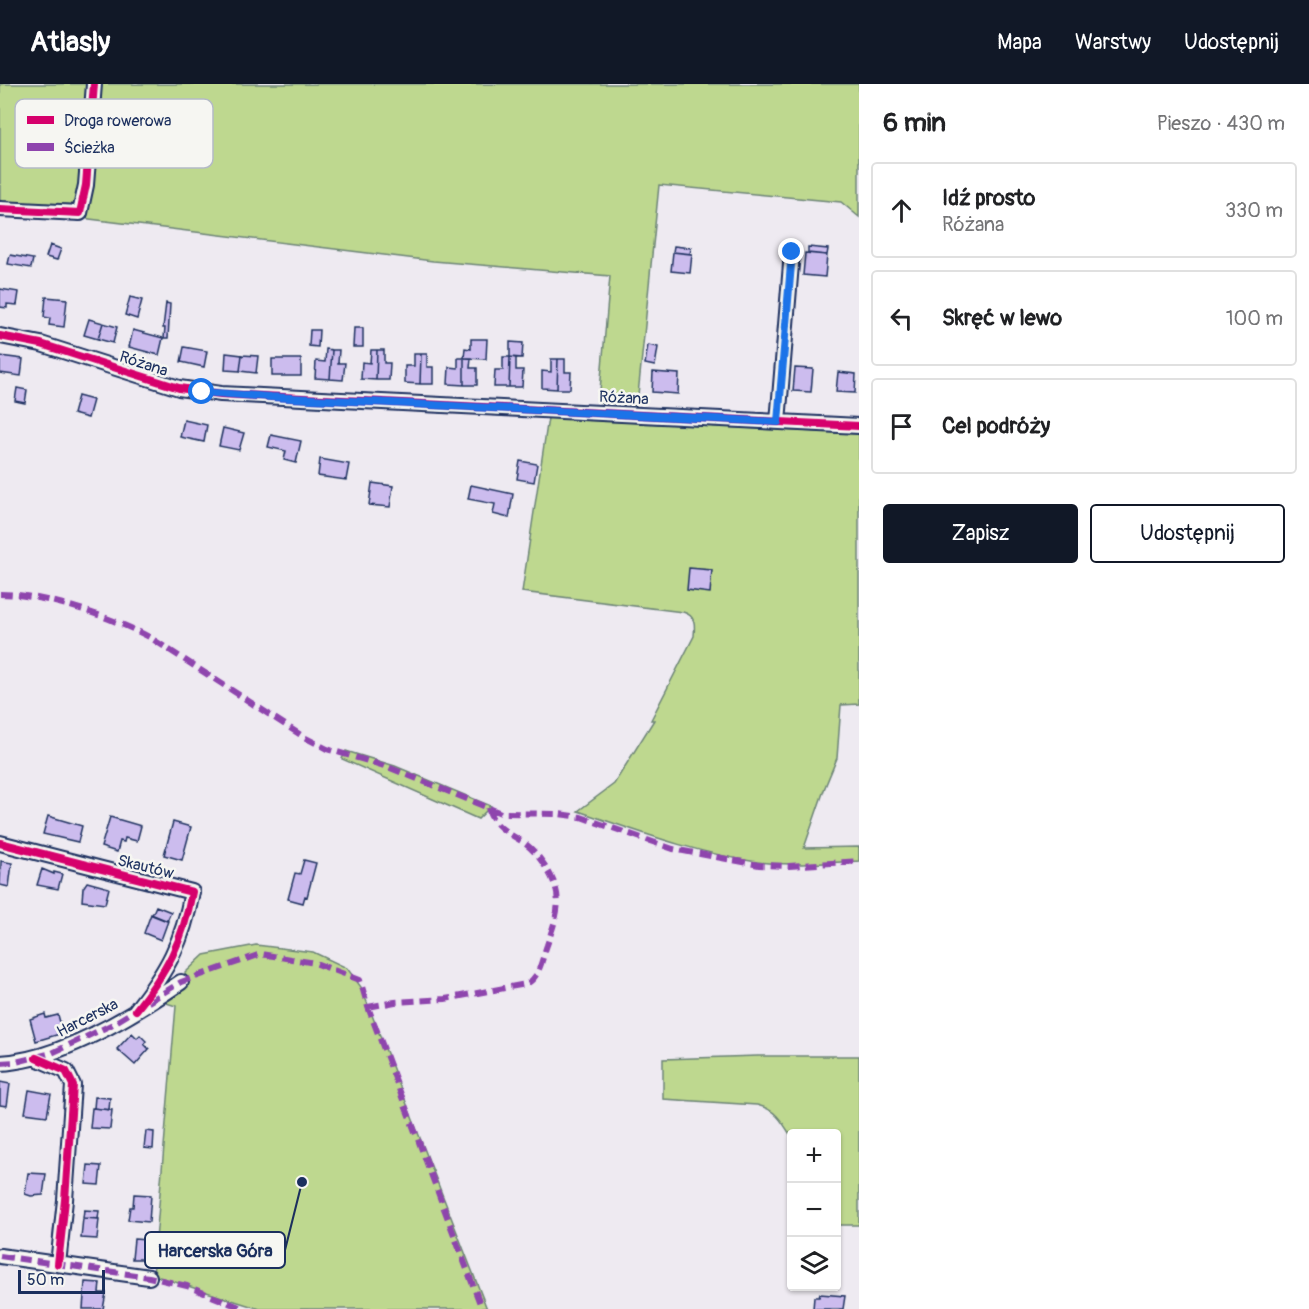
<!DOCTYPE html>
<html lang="pl">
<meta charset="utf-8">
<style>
body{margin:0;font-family:Pangolin,sans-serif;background:#f2f2f2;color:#202124}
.controls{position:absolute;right:18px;bottom:18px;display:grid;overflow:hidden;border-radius:6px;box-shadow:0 2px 4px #0004}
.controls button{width:54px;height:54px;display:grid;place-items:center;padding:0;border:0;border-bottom:2px solid #e0e0e0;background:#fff;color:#202124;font:30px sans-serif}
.scale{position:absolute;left:18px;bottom:15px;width:87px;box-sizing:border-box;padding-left:6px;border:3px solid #1b2f5e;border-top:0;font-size:16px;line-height:21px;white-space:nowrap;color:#1b2f5e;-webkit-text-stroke:4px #f6f6f2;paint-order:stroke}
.stop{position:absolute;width:18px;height:18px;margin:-14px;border:4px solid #1a73e8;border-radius:50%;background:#fff}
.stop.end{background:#1a73e8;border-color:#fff;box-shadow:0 2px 6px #0008}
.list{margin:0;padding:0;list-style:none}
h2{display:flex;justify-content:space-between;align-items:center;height:78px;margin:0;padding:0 24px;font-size:26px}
h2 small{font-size:20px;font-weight:400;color:#757577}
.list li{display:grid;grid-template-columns:39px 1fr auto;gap:18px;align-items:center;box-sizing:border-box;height:96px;margin:0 12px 12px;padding:0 12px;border:2px solid #e0e0e0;border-radius:6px}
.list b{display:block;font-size:22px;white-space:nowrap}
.list p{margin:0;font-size:20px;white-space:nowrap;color:#757577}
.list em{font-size:20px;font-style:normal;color:#757577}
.actions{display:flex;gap:12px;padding:18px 24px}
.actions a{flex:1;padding:14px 0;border:2px solid #111827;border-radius:6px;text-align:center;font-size:21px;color:#111827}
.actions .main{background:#111827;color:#fff}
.icon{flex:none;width:33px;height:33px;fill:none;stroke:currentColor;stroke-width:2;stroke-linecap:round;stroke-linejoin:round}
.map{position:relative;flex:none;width:859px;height:1225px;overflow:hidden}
header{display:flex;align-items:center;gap:36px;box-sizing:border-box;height:84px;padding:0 30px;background:#111827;color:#fff}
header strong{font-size:28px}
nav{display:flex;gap:33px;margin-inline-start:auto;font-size:21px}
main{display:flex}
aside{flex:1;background:#fff}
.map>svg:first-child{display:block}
.green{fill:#bed88f;stroke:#6c8476;stroke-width:1.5}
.building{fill:#ccbcee;stroke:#1b2f5e;stroke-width:1.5}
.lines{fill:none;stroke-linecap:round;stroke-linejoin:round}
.minor-casing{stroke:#1b2f5e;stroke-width:18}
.minor{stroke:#f6f6f2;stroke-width:14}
.quiet{stroke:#8e44ad;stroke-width:6;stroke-dasharray:12 6;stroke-linecap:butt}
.cycleway-casing{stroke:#f6f6f2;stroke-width:11}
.cycleway{stroke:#d6006c;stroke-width:8}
.route{stroke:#1a73e8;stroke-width:8}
.labels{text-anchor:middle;stroke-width:5;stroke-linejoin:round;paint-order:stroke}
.street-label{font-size:16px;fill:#1b2f5e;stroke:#f6f6f2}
.key{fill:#f6f6f2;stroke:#b4bac6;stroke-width:1.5}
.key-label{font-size:16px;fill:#1b2f5e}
.leader{fill:none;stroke:#1b2f5e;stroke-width:2}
.callout-dot{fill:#1b2f5e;stroke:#f6f6f2;stroke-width:2}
.callout{fill:#f6f6f2;stroke:#1b2f5e;stroke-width:2}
.callout-label{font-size:18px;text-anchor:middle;font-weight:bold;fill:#1b2f5e}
</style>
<header>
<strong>Atlasly</strong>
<nav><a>Mapa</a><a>Warstwy</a><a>Udostępnij</a></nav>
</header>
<main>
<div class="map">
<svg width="859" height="1225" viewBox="0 0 859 1225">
<rect width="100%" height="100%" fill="#eeeaf1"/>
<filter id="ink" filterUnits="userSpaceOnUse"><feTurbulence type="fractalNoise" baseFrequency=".0167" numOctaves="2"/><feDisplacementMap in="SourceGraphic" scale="12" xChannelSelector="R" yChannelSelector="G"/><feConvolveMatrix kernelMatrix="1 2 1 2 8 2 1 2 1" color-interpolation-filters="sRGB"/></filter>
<g filter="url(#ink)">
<path class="green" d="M 0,0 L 859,0 L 859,133 L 841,118 L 659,101 L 637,321 L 599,318 L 610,192 L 433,177 L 0,124 Z
M 548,334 L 859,350 L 859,620 L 841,621 L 837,674 L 825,703 L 804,764 L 859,763 L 859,777 C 825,779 791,782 757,778 C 695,769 637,747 578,727 L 614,700 L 654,636 L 651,636 L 694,552 C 695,540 696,532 683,528 L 522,508 Z
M 346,667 L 395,682 L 491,722 L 478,735 L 342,675 Z
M 256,861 L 313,868 L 347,884 L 361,903 L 487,1225 L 260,1225 L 153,1191 L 176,922 L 163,918 L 170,912 L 185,889 L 204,871 Z
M 758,972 L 859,972 L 859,1141 L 837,1141 L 836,1050 L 792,1050 L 791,1052 C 782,1037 775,1025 757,1021 L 663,1015 L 663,975 Z"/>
<path class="building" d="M 50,161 L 61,165 L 57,176 L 46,173 Z
M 674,162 L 691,164 L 690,170 L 673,168 Z
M 808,163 L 828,165 L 827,171 L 808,169 Z
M 673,168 L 692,170 L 690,189 L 671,187 Z
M 805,169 L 827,171 L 825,193 L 803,191 Z
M 10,171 L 33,175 L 31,184 L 8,180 Z
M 0,205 L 19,208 L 17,221 L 7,220 L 7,224 L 0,223 Z
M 46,213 L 67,215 L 64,243 L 49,241 L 50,234 L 44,233 Z
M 130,213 L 142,216 L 137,235 L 125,231 Z
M 166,219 L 170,220 L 168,254 L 164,254 L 165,244 L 163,244 Z
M 89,235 L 103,239 L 98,255 L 84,251 Z
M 103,239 L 117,243 L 113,259 L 98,255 Z
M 354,244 L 363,244 L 363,263 L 353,263 Z
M 133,246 L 163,254 L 159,271 L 129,263 Z
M 310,246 L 319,246 L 318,263 L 309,262 Z
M 471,255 L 487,255 L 486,275 L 464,274 L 465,264 L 471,265 Z
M 510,258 L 523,259 L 522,274 L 510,273 Z
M 648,261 L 658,263 L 655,282 L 645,280 Z
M 184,263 L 207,267 L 204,283 L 181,278 Z
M 326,265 L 332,266 L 330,295 L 315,294 L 316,277 L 325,278 Z
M 332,266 L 339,266 L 338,279 L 345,279 L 343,296 L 330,295 Z
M 371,266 L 377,266 L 376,296 L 361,295 L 362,278 L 370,279 Z
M 377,266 L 384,266 L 384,279 L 390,279 L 389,296 L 376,296 Z
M 226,269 L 242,271 L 240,287 L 225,286 Z
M 414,270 L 421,270 L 420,300 L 405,299 L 405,282 L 414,282 Z
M 421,270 L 427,270 L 427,283 L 433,283 L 433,300 L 420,300 Z
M 242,271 L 258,272 L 256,289 L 240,287 Z
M 0,272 L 23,275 L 21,292 L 0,289 Z
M 503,273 L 510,273 L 509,303 L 494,303 L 495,286 L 503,286 Z
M 510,273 L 516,274 L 516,286 L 523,286 L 522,303 L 509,303 Z
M 458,274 L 464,274 L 464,301 L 448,300 L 449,283 L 458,284 Z
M 464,274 L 471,274 L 470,284 L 477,284 L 477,301 L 464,301 Z
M 272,275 L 301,275 L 301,292 L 272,292 Z
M 551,275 L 558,275 L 557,305 L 542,304 L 542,287 L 551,288 Z
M 558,275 L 565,275 L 565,288 L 571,288 L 570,305 L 557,305 Z
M 795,284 L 813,285 L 811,308 L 793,307 Z
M 653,288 L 679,290 L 678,310 L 652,308 Z
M 838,288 L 856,290 L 855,309 L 836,308 Z
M 17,304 L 27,306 L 25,319 L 15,317 Z
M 78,312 L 93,316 L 88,334 L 73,330 Z
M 184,336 L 207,341 L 204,358 L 180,353 Z
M 223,344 L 244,349 L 239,366 L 219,362 Z
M 271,351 L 301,357 L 296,379 L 284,376 L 286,367 L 268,363 Z
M 320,375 L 349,380 L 346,396 L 318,392 Z
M 520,377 L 537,380 L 534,398 L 517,395 Z
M 372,399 L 393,402 L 390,423 L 369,421 Z
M 471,401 L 513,410 L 509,434 L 493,430 L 495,420 L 468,415 Z
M 689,484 L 712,486 L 710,509 L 687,506 Z
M 48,732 L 82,742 L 78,758 L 43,750 Z
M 110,733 L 141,742 L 137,757 L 125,754 L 124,758 L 120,757 L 117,768 L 101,763 Z
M 173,738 L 191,743 L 182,776 L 164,771 Z
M 304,776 L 316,779 L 307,813 L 305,812 L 303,819 L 288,815 L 295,789 L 300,790 Z
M 1,777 L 12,779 L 9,803 L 0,801 Z
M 42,785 L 54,790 L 54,788 L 62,790 L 58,805 L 37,801 Z
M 87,798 L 109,804 L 105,820 L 82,817 L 83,804 Z
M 156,822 L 171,828 L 167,837 L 152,831 Z
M 151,830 L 168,837 L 161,856 L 144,849 Z
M 45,930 L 46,934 L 58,931 L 63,949 L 36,957 L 30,935 Z
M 132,949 L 137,954 L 140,951 L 146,957 L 144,960 L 149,965 L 135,981 L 117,965 Z
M 0,998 L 10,1000 L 7,1022 L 0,1021 Z
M 29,1006 L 51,1010 L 47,1032 L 25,1029 Z
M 95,1013 L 110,1014 L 109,1026 L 94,1024 Z
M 92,1024 L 112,1026 L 110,1045 L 90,1044 Z
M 146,1047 L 154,1048 L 153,1065 L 144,1064 Z
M 88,1081 L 101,1082 L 99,1101 L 86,1100 Z
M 28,1089 L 46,1090 L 43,1111 L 31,1112 L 25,1110 Z
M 134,1110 L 151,1111 L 149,1138 L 128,1136 L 130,1123 L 133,1123 Z
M 84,1126 L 99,1127 L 98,1135 L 83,1134 Z
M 83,1134 L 99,1135 L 97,1155 L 81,1154 Z
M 134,1155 L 147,1156 L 146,1175 L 132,1175 Z
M 85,1198 L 100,1199 L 99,1209 L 106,1209 L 103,1225 L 83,1225 Z
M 820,1210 L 845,1212 L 843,1225 L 813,1225 L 814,1213 L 819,1213 Z"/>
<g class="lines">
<defs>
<path id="minor" d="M 0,125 L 80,129 L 86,101 L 94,0
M 0,252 L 41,260 L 179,304 L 221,310 L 859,342
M 778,338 L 792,168
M 0,759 L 192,808 C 183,858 167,887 136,926
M 36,974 L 66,987 L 73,1001 L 65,1116 L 58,1180
M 0,979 C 60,976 132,932 181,898
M 0,1172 L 149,1193"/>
</defs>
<use href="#minor" class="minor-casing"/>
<use href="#minor" class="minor"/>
<path class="quiet" d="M 0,510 C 44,510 112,533 151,554 L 304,653 L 327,665 L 388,683 L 501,729 L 559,730 L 581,733 L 673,765 L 759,781 L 789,782 L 859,777
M 368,923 L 395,918 L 445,915 L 526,900 C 540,894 542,874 547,861 C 558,829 565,812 545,782 C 539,773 532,764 523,758 C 508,749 493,742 488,724
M 0,979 L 16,978 L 52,969 L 111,941 L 181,898 L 261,870 L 315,879 L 360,896 L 368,923 L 482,1225
M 0,1172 L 149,1193 L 187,1202 L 244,1225"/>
<defs>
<path id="cycleway" d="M 0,125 L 80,129 L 86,101 L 94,0
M 0,252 L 41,260 L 179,304 L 221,310 L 859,342
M 0,759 L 192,808 C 183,858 167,887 136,926
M 36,974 L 66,987 L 73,1001 L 65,1116 L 58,1180"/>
</defs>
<use href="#cycleway" class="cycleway-casing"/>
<use href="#cycleway" class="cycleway"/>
</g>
</g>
<g class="lines" filter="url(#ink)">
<path class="route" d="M 202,308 L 271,313 L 778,338 L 792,168"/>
</g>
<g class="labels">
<g class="street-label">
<text transform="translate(144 279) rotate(18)" y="6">Różana</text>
<text transform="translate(624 313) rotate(3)" y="6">Różana</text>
<text transform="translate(146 782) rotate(14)" y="6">Skautów</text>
<text transform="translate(87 933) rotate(-27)" y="6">Harcerska</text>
</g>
</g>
<rect x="15" y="15" width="198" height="69" rx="9" class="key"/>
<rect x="27" y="32" width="27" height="8" fill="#d6006c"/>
<rect x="27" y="59" width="27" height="8" fill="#8e44ad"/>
<g class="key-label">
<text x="64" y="42">Droga rowerowa</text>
<text x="64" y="69">Ścieżka</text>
</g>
<path class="leader" d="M302 1098L285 1166"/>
<circle class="callout-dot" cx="302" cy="1098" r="6"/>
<rect class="callout" x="145" y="1148" width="140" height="36" rx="6"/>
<g class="callout-label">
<text x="215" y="1173">Harcerska Góra</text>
</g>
</svg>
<div class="controls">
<button>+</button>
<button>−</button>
<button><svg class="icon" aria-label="layers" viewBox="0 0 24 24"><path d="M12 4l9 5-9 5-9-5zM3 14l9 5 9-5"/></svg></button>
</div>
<div class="scale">50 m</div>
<div class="stop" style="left:202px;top:308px"></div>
<div class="stop end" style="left:792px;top:168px"></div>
</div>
<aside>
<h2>6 min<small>Pieszo · 430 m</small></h2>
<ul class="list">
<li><svg class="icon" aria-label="ahead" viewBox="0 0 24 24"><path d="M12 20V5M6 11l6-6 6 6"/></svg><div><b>Idź prosto</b><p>Różana</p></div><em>330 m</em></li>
<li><svg class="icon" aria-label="left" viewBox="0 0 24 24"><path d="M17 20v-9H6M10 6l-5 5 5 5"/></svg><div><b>Skręć w lewo</b></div><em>100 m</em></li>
<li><svg class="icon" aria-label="arrive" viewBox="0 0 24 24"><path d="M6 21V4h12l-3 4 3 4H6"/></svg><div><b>Cel podróży</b></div></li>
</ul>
<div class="actions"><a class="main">Zapisz</a><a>Udostępnij</a></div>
</aside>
</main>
